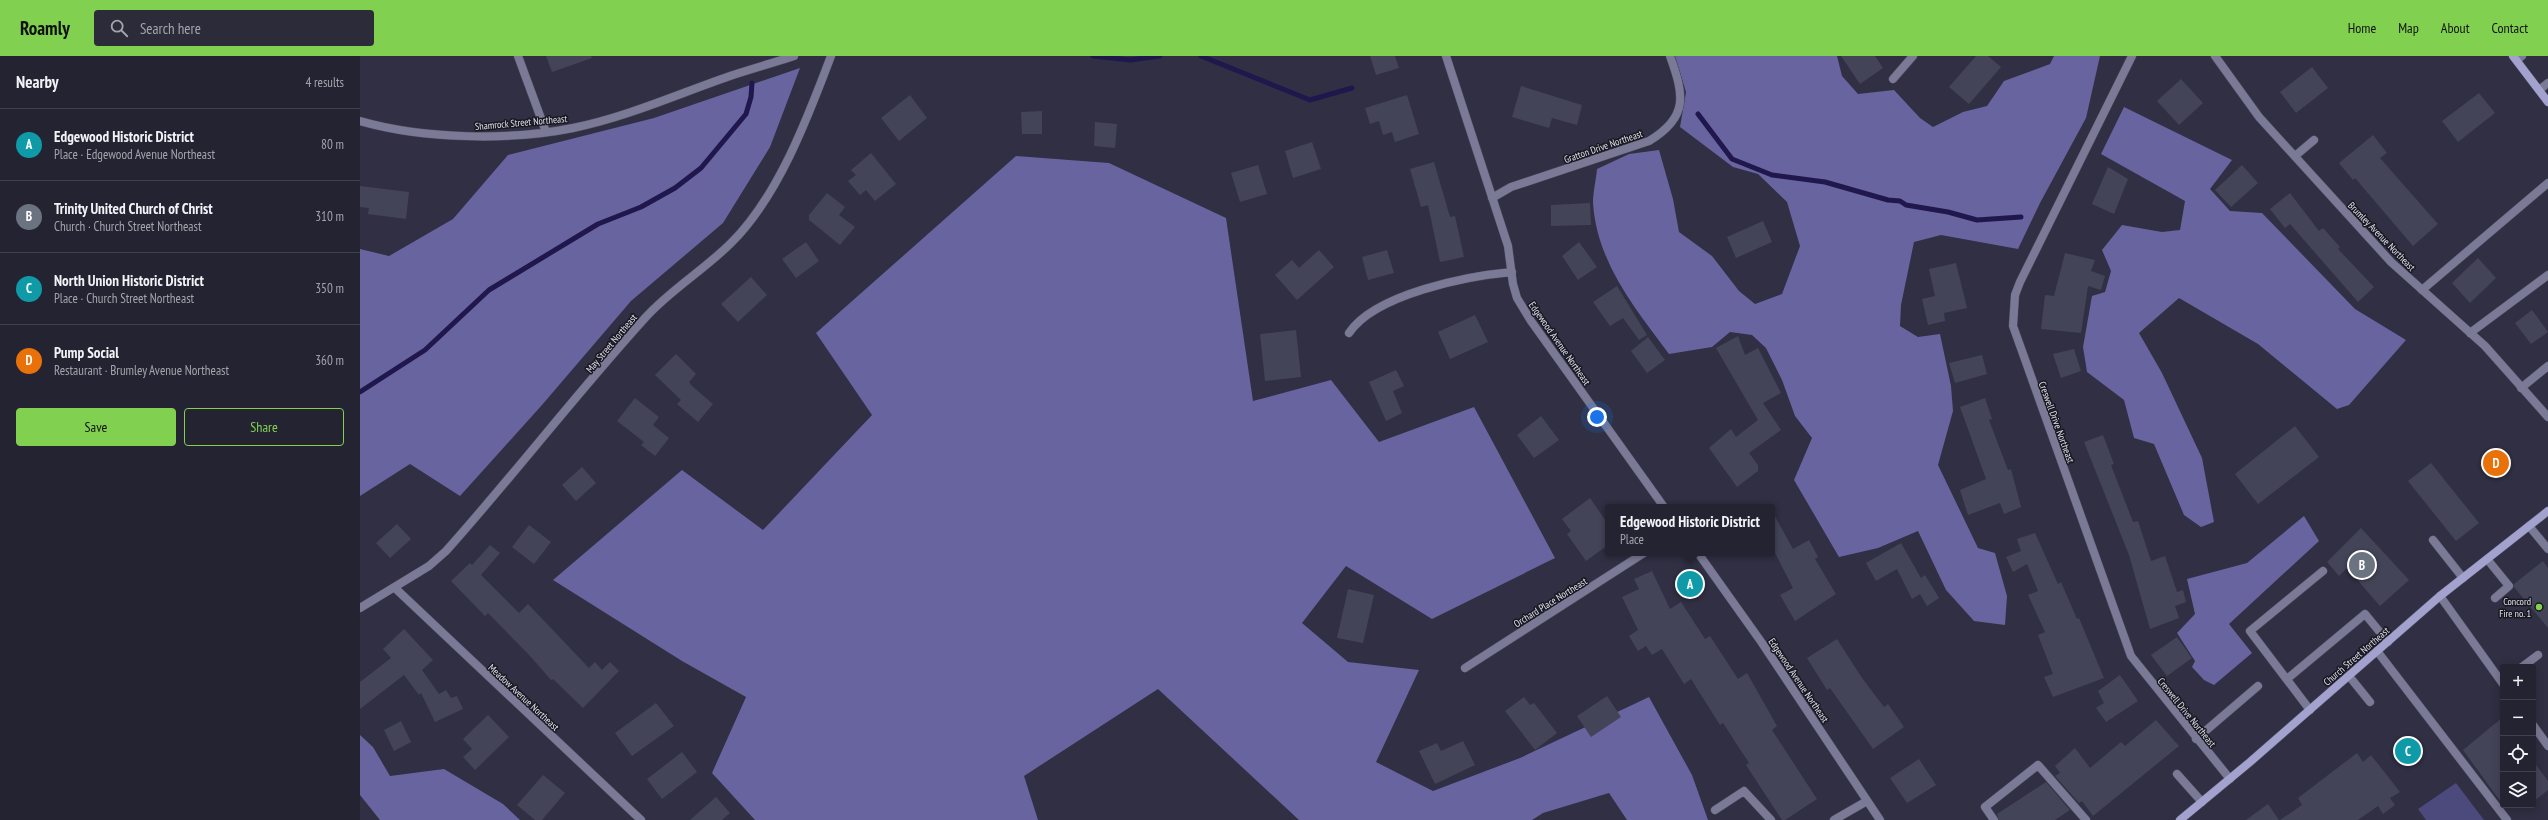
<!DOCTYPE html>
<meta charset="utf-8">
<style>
body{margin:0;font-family:"PT Sans Narrow",sans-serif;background:#2c2b3a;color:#f1f3f6}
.controls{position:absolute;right:12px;bottom:12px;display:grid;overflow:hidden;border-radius:4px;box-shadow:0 2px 10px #0003}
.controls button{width:36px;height:36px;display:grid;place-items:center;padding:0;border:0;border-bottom:1px solid #41404d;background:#242332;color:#f1f3f6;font:20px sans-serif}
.you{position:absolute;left:1237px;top:361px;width:14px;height:14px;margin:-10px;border:3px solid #fff;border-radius:50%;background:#1a73e8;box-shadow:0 0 0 6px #1a73e833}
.badge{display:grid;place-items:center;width:26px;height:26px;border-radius:50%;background:#81d050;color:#fff;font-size:13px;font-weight:700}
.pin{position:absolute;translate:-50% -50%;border:2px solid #fff;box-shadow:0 1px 4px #0006}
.popup{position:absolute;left:1245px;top:448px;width:170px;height:52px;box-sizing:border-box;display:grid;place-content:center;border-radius:4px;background:#242332;filter:drop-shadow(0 1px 3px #0005);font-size:13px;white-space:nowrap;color:#a3a4ac}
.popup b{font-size:15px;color:#f1f3f6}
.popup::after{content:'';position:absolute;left:50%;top:100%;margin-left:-8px;border:8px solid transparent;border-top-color:#242332}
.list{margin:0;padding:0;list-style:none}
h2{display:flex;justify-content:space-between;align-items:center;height:52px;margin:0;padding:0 16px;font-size:17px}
h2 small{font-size:13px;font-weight:400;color:#a3a4ac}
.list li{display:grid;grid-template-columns:26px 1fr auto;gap:12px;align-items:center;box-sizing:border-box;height:72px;padding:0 16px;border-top:1px solid #41404d}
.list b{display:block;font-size:15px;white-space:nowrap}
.list p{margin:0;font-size:13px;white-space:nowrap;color:#a3a4ac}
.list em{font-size:13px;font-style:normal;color:#a3a4ac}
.actions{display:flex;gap:8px;padding:12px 16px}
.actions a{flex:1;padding:9px 0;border:1px solid #81d050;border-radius:4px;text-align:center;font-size:14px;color:#81d050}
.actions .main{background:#81d050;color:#111}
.icon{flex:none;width:22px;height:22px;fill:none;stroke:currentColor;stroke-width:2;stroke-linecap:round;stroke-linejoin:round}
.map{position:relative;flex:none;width:2188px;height:764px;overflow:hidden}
header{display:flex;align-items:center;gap:24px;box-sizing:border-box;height:56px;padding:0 20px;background:#81d050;color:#111}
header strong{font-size:19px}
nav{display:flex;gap:22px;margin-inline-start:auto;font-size:14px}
.search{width:280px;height:36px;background:#2c2b3a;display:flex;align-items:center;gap:10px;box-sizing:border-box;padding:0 14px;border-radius:4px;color:#a3a4ac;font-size:15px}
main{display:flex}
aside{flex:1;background:#242332}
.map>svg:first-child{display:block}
.green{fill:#4c497c}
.forest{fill:#6764a0}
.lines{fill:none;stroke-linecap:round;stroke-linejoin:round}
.stream{stroke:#20174d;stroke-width:5}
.building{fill:#444459}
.lane-casing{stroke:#4c4b5e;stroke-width:9}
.street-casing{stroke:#4c4b5e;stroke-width:9}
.secondary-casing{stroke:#4c4b5e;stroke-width:9}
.lane{stroke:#7a7a96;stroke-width:8}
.street{stroke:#7a7a96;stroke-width:8}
.secondary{stroke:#a3a2cf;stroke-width:8}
.poi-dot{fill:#81d050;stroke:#181821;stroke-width:1.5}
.labels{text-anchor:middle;stroke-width:3;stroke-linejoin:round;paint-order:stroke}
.street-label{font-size:10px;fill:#e1e1ee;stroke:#181821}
.poi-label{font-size:10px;fill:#e1e1ee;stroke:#181821;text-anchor:end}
</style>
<header>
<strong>Roamly</strong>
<div class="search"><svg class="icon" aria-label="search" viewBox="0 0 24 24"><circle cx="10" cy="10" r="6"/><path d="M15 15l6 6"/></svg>Search here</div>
<nav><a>Home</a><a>Map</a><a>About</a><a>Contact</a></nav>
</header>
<main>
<aside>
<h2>Nearby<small>4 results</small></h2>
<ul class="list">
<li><span class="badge" style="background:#0f9aa8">A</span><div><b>Edgewood Historic District</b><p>Place · Edgewood Avenue Northeast</p></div><em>80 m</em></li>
<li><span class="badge" style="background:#6b7280">B</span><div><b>Trinity United Church of Christ</b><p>Church · Church Street Northeast</p></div><em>310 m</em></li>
<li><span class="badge" style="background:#0f9aa8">C</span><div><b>North Union Historic District</b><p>Place · Church Street Northeast</p></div><em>350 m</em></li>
<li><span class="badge" style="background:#e8710a">D</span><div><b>Pump Social</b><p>Restaurant · Brumley Avenue Northeast</p></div><em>360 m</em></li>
</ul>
<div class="actions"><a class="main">Save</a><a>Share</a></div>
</aside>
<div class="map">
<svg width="2188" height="764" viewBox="0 0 2188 764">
<rect width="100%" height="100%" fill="#302f43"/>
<path class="green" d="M 2096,727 L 2124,764 L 2066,764 L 2058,753 Z"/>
<path class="forest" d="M 1315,0 L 1477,0 L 1482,20 L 1498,38 L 1534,34 L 1560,62 L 1573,71 L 1603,56 L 1627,50 L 1644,25 L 1690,8 L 1694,0 L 1740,0 L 1726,62 L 1680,147 L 1658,193 L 1581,179 L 1554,186 L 1541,249 L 1540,270 L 1558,281 L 1580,278 L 1591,330 L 1593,355 L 1578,409 L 1618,492 L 1635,497 L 1647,540 L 1645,569 L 1614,565 L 1586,534 L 1558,475 L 1518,492 L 1479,501 L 1434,424 L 1452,382 L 1435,360 L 1422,324 L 1406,292 L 1392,279 L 1370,276 L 1352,291 L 1309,298 C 1275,252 1237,207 1233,147 C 1233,136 1236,124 1237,113 L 1269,98 L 1299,94 L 1313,143 L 1319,176 L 1352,200 L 1379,235 L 1395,248 L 1422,238 L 1440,190 L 1427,146 L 1398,118 L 1373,111 L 1320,71 L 1326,36 Z
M 440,12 L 410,91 L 363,167 L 271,245 L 182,349 L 100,440 L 50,408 L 0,440 L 0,193 L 29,200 L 93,163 L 148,99 L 294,62 Z
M 1764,51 L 1872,104 L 1850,133 L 1870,155 L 1902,157 L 1995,253 L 2046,284 L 1989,349 L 1977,353 L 1898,288 L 1819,242 L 1779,277 L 1802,317 L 1842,402 L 1854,466 L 1841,471 L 1824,459 L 1794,388 L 1774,382 L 1764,344 L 1727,316 L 1723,291 L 1732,240 L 1745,236 L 1751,215 L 1742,194 L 1762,169 L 1802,176 L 1820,174 L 1825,145 L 1741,98 Z
M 656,100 L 749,107 L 866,162 L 893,345 L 971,324 L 1019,386 L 1114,351 L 1195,502 L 1072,563 L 986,510 L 942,567 L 988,606 L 1059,614 L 1016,706 L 1073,735 L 1160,702 L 1289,641 L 1332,719 L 1348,764 L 1267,764 L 1249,737 L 1183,757 L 1172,764 L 939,764 L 798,633 L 664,720 L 678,764 L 395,764 L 352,717 L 386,641 L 322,605 L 193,524 L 322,414 L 403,474 L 512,359 L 456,277 Z
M 1944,460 L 1959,485 L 1869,568 L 1892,597 L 1854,629 L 1844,624 L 1832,611 L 1835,605 L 1817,577 L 1835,558 L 1827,523 L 1887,507 Z
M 0,679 L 13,691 L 30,720 L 84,713 L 143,748 L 160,764 L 20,764 L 0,739 Z"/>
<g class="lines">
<path class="stream" d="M 733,0 L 770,4 L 800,0
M 841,0 L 950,44 L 992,32
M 1338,58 L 1372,103 L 1412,119 L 1465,126 L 1528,144 L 1540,145 L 1546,149 L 1588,156 L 1617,164 L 1661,161
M 0,336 L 65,294 L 129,234 L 238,168 L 281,151 L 315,132 L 341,112 L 386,58 L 391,41 L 392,27"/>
</g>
<path class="building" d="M 186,0 L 231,0 L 232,2 L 192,16 Z
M 1010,0 L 1035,0 L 1039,12 L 1016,19 Z
M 1481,0 L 1515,0 L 1523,12 L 1500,28 Z
M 1616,0 L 1628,0 L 1641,11 L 1609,48 L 1589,31 Z
M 1952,11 L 1968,32 L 1936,57 L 1920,36 Z
M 1821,23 L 1843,47 L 1819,69 L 1797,45 Z
M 1161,30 L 1222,49 L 1217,69 L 1192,62 L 1189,72 L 1152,61 Z
M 2119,37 L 2135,57 L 2098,86 L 2082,65 Z
M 550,39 L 567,62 L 539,85 L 521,62 Z
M 1047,39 L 1059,78 L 1035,86 L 1032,76 L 1023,79 L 1019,65 L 1010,68 L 1005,52 Z
M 682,55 L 682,78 L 662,78 L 661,56 Z
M 735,66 L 757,68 L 755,92 L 734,90 Z
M 2013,79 L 2027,97 L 2020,102 L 2078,168 L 2053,190 L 1995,122 L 1993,124 L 1979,107 Z
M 952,86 L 961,113 L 933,122 L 925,95 Z
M 511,97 L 536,128 L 515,145 L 506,134 L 500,139 L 488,125 L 496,119 L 491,114 Z
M 1074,106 L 1090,161 L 1095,160 L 1104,201 L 1080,206 L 1068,149 L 1061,151 L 1050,113 Z
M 898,109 L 907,138 L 880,146 L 871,117 Z
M 1882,109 L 1898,127 L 1871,151 L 1855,134 Z
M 1748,111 L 1768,123 L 1754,158 L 1732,148 Z
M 0,130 L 49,136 L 46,163 L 8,158 L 9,152 L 0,151 Z
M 467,137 L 485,151 L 479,159 L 495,171 L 480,189 L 449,164 L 449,159 Z
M 1930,137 L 1959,175 L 1963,172 L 1980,191 L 1978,193 L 2014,231 L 1998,246 L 1930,168 L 1925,172 L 1910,153 Z
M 1230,147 L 1231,169 L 1191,170 L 1191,149 Z
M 1403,165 L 1412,186 L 1376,202 L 1367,181 Z
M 446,186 L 459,205 L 436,222 L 422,203 Z
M 1219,186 L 1237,211 L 1218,224 L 1202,200 Z
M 959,194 L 974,211 L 937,244 L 915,219 L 932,204 L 939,212 Z
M 1027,194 L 1034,217 L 1008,224 L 1002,201 Z
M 1705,197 L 1735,204 L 1731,215 L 1745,220 L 1741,234 L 1728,230 L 1721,277 L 1681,273 L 1685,239 L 1694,240 Z
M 2118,202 L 2136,222 L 2110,247 L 2092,227 Z
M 1596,207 L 1607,252 L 1584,257 L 1585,265 L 1568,269 L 1562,243 L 1575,240 L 1569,213 Z
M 391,221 L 407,239 L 378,266 L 361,248 Z
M 1257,230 L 1287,279 L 1279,284 L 1263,262 L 1250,270 L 1233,246 Z
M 2172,254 L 2188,276 L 2171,288 L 2155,267 Z
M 1115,259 L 1128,286 L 1090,303 L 1078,276 Z
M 936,274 L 941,321 L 905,325 L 900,278 Z
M 1378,280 L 1385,299 L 1398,292 L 1421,337 L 1403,347 L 1421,374 L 1389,397 L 1398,409 L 1398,415 L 1377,431 L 1349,392 L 1371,373 L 1376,381 L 1398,364 L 1356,292 Z
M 1288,281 L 1305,304 L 1287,317 L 1271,295 Z
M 1714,293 L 1721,315 L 1701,322 L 1693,298 Z
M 316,298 L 336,318 L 329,326 L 332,330 L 353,348 L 338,366 L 317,348 L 321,344 L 295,319 Z
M 1622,299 L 1627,318 L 1595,327 L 1589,307 Z
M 1036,314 L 1044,330 L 1033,335 L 1042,357 L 1026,365 L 1009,326 Z
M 275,342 L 299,361 L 293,369 L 309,382 L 295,400 L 281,389 L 284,386 L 257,365 Z
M 1625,342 L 1632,363 L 1629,364 L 1648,414 L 1651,413 L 1661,451 L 1644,458 L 1640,447 L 1608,459 L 1600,434 L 1626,423 L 1600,351 Z
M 1181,360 L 1199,384 L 1174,402 L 1157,379 Z
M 1935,370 L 1959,401 L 1898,448 L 1875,418 Z
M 1743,379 L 1754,408 L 1751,409 L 1773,466 L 1778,465 L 1791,505 L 1805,500 L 1817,536 L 1823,534 L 1826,546 L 1815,550 L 1819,562 L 1790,573 L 1769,499 L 1724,386 Z
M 2140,391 L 2152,404 L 2133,422 L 2120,409 Z
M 2071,407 L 2119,467 L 2096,485 L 2048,425 Z
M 222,411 L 236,427 L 216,445 L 202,429 Z
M 1230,442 L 1248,468 L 1248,489 L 1226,505 L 1207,478 L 1211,475 L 1202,463 Z
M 1412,455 L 1433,493 L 1449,484 L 1458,501 L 1455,503 L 1476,538 L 1435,565 L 1420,539 L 1433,532 L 1412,491 Z
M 37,468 L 51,483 L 30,502 L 16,487 Z
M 169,469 L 191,486 L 174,508 L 152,491 Z
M 2001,472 L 2049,524 L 2020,550 L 1987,512 L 1979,520 L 1967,506 Z
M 1675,477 L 1698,528 L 1701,526 L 1717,563 L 1719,562 L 1744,622 L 1693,641 L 1684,621 L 1693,618 L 1678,579 L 1685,576 L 1668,539 L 1678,535 L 1667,508 L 1653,516 L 1646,501 L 1661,495 L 1657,483 Z
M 1541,487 L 1561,522 L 1565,519 L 1579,542 L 1567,550 L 1560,538 L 1552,543 L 1537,513 L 1516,525 L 1506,507 Z
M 130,489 L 140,497 L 121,519 L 159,557 L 168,548 L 229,612 L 235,606 L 242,614 L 250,606 L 259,615 L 223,652 L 193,623 L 191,624 L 171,601 L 128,557 L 125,560 L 91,525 L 110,507 L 112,509 Z
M 2183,505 L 2188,512 L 2188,572 L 2154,531 L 2154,528 Z
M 1292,515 L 1310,553 L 1321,546 L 1345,583 L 1350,580 L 1378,623 L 1387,617 L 1417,670 L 1412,674 L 1457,743 L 1425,764 L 1422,764 L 1386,709 L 1389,707 L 1363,667 L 1360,669 L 1331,623 L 1324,628 L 1302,593 L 1292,599 L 1286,590 L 1278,595 L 1269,580 L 1278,574 L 1262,541 L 1279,533 L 1274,523 Z
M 988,533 L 1014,539 L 1003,587 L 977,582 Z
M 44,573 L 73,604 L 62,614 L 79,638 L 86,634 L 91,642 L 97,640 L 103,653 L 75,666 L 61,637 L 59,639 L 44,619 L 0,653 L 0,626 L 31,602 L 23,593 Z
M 1817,581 L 1832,602 L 1807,620 L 1791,599 Z
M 1477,583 L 1502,622 L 1524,651 L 1528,648 L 1544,671 L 1513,693 L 1470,632 L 1467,634 L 1447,602 Z
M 1760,619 L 1778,645 L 1746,666 L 1736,652 L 1744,647 L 1738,635 Z
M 1247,640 L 1261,661 L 1231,681 L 1217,660 Z
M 1164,641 L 1170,649 L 1174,647 L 1197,677 L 1175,694 L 1145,655 Z
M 296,647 L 314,670 L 272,700 L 255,677 Z
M 128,659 L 149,681 L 115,714 L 103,701 L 112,693 L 103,683 Z
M 2143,661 L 2143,749 L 2103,694 Z
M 1796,664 L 1819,690 L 1733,760 L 1722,745 L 1719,747 L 1695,720 L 1700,717 L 1695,710 L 1715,692 L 1730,712 L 1761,686 L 1765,690 Z
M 41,665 L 51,686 L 34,695 L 24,674 Z
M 1103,685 L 1115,709 L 1075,728 L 1059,695 L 1077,687 L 1081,695 Z
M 322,696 L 337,716 L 302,743 L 287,723 Z
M 1997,697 L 2003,706 L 2011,699 L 2040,736 L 2030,742 L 2035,749 L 2023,758 L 2018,750 L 1998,764 L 1920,764 L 1942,749 L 1938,742 Z
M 1559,703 L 1576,729 L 1547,747 L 1530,722 Z
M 2173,705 L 2188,725 L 2188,734 L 2173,746 Z
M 183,719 L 205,737 L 182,764 L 175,764 L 157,749 Z
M 1686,726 L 1710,754 L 1695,764 L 1639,764 L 1637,758 Z
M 356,741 L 370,757 L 362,764 L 330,764 Z
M 1908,748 L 1919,764 L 1886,764 Z"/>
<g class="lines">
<defs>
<path id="lane" d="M 2157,4 L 2162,0
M 1935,100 L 1954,84
M 2062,234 L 2188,127
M 2161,332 L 2188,310
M 2169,470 L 2188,493
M 2073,484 L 2103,522
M 2127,503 L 2149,530 L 2135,542
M 2017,595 L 2147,764
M 2162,611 L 2178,599
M 1989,620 L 2010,646
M 1927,623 L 2005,558 L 2028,586
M 1950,654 L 1890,575 L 1963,515
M 1836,683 L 1898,630
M 1817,718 L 1842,746
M 1355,754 L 1384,735 L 1411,764
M 1474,764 L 1507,745
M 1634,764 L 1625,751 L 1678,709 L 1726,764"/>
<path id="street" d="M 158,0 L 186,76
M 1086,0 L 1148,190 L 1153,228 L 1157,242 L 1171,265 L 1304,451
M 1772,0 L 1660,226 L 1655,239 L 1653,270 L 1771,600 L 1870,723
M 1855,0 L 1899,61 L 2031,206 L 2125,290 L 2188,361
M 1533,23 L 1553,0
M 2179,34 L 2188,27
M 0,65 C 63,83 149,85 213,72 C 267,61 318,38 370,20 C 391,13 413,7 434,0
M 1132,142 L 1151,131 L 1289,85 C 1329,61 1324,39 1310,0
M 989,277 C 1015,238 1107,220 1152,216
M 2110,277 L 2188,219
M 1338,497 L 1402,587 L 1520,764
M 35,532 L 281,764
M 2080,540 L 2143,628
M 0,552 L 69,510 L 86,495 C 154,419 216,338 285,262 C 310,234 344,214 371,187 C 418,141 448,61 471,0
M 1105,612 L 1284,497
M 2173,669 L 2188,690"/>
<path id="secondary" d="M 2153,0 L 2188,46
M 1820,764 L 1890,706 L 2080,540 L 2188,455"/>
</defs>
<use href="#lane" class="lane-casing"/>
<use href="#street" class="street-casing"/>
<use href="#secondary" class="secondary-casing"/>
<use href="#lane" class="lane"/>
<use href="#street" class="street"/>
<use href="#secondary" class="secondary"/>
</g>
<circle class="poi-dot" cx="2179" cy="551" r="4"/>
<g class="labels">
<g class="street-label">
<text transform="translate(161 66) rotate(-5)" y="4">Shamrock Street Northeast</text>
<text transform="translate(1243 90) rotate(-19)" y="4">Gratton Drive Northeast</text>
<text transform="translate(2022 180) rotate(46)" y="4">Brumley Avenue Northeast</text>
<text transform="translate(251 287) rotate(-50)" y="4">May Street Northeast</text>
<text transform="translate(1200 287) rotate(55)" y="4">Edgewood Avenue Northeast</text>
<text transform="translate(1697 366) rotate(70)" y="4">Creswell Drive Northeast</text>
<text transform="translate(1190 546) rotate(-32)" y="4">Orchard Place Northeast</text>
<text transform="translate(1996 600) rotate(-41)" y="4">Church Street Northeast</text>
<text transform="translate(1439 624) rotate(56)" y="4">Edgewood Avenue Northeast</text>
<text transform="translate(164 641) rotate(43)" y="4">Meadow Avenue Northeast</text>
<text transform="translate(1827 656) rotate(51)" y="4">Creswell Drive Northeast</text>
</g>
<g class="poi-label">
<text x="2171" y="549">Concord<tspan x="2171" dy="12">Fire no. 1</tspan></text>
</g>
</g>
</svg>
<div class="controls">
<button>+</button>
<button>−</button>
<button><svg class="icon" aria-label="locate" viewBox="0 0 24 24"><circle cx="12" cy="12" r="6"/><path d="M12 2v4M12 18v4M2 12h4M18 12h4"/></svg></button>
<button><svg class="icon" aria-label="layers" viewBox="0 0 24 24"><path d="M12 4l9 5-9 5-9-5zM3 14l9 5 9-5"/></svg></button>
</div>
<div class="you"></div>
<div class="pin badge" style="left:1330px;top:528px;background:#0f9aa8">A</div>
<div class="popup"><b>Edgewood Historic District</b>Place</div>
<div class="pin badge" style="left:2002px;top:509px;background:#6b7280">B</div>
<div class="pin badge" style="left:2048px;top:695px;background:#0f9aa8">C</div>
<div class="pin badge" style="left:2136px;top:407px;background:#e8710a">D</div>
</div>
</main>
